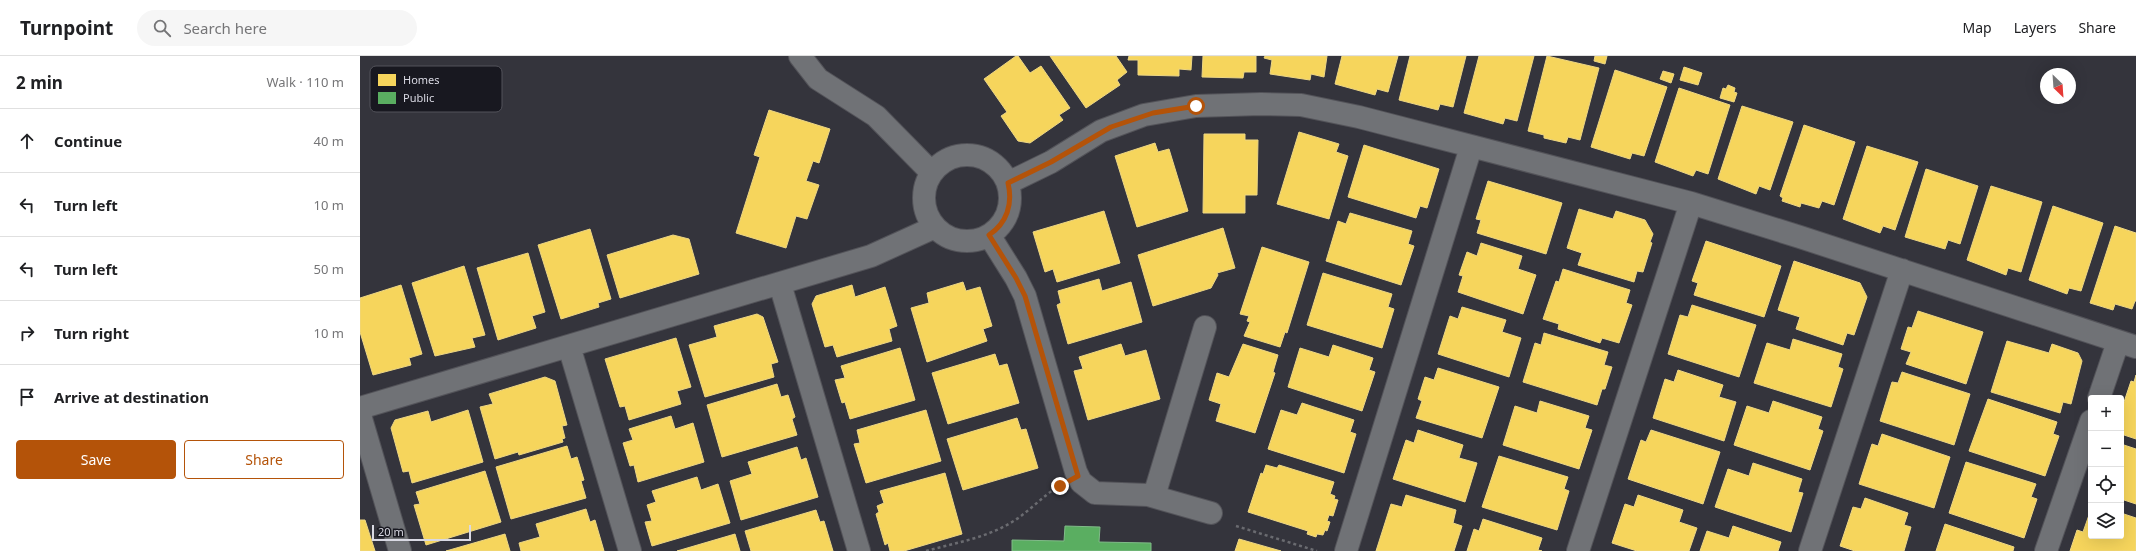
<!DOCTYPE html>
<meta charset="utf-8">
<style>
body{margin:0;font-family:"Noto Sans",sans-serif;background:#f6f6f6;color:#202124}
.controls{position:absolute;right:12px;bottom:12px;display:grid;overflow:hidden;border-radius:4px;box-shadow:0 4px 16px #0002}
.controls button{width:36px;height:36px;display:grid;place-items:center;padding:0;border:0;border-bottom:1px solid #e0e0e0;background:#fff;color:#202124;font:20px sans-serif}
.compass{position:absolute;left:1680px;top:12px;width:36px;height:36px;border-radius:50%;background:#fff;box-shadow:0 4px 16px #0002;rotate:155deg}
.scale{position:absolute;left:12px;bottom:10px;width:99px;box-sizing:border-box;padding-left:4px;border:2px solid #d9d9e3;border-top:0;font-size:11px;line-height:14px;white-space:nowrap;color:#d9d9e3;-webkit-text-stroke:3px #181820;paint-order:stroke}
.stop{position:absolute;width:12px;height:12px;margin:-9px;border:3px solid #b45309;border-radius:50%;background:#fff}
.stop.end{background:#b45309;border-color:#fff;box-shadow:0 1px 4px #0008}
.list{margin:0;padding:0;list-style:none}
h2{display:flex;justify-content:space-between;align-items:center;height:52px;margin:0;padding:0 16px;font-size:17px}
h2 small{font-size:13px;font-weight:400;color:#757577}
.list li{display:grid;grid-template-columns:26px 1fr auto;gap:12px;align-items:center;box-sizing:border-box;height:64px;padding:0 16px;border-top:1px solid #e0e0e0}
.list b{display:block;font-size:15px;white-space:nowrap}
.list em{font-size:13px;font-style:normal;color:#757577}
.actions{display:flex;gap:8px;padding:12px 16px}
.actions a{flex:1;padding:9px 0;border:1px solid #b45309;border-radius:4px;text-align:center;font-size:14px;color:#b45309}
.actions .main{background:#b45309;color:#fff}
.icon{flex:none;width:22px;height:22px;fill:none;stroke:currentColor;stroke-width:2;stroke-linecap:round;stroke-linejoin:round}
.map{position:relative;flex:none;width:1776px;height:495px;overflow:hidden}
header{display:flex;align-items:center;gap:24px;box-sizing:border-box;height:56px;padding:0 20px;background:#fff;border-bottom:1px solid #e0e0e0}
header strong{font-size:19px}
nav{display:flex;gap:22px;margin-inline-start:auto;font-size:14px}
.search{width:280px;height:36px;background:#f6f6f6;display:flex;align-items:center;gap:10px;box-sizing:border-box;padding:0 14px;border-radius:22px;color:#757577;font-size:15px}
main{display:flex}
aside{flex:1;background:#fff}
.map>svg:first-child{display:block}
.homes{fill:#f6d55c;stroke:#edd684}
.public{fill:#5aae61;stroke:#80bb88}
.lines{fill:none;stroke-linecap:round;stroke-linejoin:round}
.street-casing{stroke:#535359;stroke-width:24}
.path{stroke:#6a6b70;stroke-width:2.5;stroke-dasharray:3 3;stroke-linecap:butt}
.street{stroke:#707276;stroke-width:22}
.route{stroke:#b45309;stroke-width:5}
.key{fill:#181820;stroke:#52525a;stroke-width:1}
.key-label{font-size:11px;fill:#d9d9e3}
</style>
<header>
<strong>Turnpoint</strong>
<div class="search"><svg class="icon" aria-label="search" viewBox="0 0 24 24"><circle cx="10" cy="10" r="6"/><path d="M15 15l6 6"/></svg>Search here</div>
<nav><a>Map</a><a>Layers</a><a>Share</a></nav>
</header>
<main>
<aside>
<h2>2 min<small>Walk · 110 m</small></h2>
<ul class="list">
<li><svg class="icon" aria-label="ahead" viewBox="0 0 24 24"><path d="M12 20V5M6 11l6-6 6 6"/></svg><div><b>Continue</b></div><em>40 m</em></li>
<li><svg class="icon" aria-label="left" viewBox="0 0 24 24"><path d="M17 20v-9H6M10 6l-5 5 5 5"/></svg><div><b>Turn left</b></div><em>10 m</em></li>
<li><svg class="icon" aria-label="left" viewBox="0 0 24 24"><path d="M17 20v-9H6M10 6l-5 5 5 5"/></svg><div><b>Turn left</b></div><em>50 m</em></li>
<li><svg class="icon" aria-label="right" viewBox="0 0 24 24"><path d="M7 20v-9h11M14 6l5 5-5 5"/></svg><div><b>Turn right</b></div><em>10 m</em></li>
<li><svg class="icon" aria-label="arrive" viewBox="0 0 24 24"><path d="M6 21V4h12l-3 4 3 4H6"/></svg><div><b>Arrive at destination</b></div></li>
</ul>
<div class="actions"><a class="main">Save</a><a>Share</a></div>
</aside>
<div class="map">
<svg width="1776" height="495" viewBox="0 0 1776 495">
<rect width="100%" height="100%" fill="#34343c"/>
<path class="homes" d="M 656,0 L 658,0 L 670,17 L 681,10 L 710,52 L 699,59 L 703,64 L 670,87 L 658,85 L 641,60 L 647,56 L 624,23 Z
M 690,0 L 756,0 L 767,16 L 757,24 L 760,29 L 726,52 Z
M 769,0 L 832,0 L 831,14 L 819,13 L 819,20 L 778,19 L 778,4 L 768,4 Z
M 843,0 L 896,0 L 896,16 L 884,16 L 883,22 L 842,21 Z
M 905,0 L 967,0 L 964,21 L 951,18 L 950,24 L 910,18 L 912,4 L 904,2 Z
M 982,0 L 1038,0 L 1028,36 L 1017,33 L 1015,39 L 975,28 Z
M 1050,0 L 1106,0 L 1093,51 L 1080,48 L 1078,54 L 1039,44 Z
M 1119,0 L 1174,0 L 1157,65 L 1145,62 L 1143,68 L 1104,57 Z
M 1187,0 L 1239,12 L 1220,84 L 1208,81 L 1206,87 L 1184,82 L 1184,79 L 1168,75 Z
M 1235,0 L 1247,0 L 1245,8 L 1234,5 Z
M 1324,11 L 1342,17 L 1338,29 L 1320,24 Z
M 1255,14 L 1307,31 L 1284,100 L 1272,97 L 1270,103 L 1231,91 Z
M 1303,15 L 1314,18 L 1311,27 L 1300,23 Z
M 1368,29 L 1375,32 L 1374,36 L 1377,37 L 1374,46 L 1360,42 L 1363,32 L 1366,33 Z
M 1319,32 L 1370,49 L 1348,118 L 1336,114 L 1333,120 L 1295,106 Z
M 1382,50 L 1433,66 L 1410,134 L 1399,130 L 1396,138 L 1358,123 Z
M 409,54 L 470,73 L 459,107 L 453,105 L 446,125 L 459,129 L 447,163 L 436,160 L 426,192 L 376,177 L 400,101 L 394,99 Z
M 1444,69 L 1495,86 L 1474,149 L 1462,145 L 1459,152 L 1441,147 L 1440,151 L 1422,145 L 1423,142 L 1420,140 Z
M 939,76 L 979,88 L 976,96 L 988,100 L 969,163 L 917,148 Z
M 844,78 L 885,78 L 885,84 L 898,84 L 897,139 L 885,139 L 885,157 L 843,157 Z
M 795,87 L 798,96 L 809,93 L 828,155 L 777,171 L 755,100 Z
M 1004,89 L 1079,113 L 1067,152 L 1060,150 L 1056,162 L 988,141 Z
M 1507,90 L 1558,106 L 1535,174 L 1523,170 L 1520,177 L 1483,163 Z
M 1566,113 L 1618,130 L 1600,188 L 1588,184 L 1585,193 L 1545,181 Z
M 1128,125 L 1202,147 L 1186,198 L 1117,177 L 1121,164 L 1116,163 Z
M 1631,130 L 1682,146 L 1661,216 L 1648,212 L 1646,219 L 1607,204 Z
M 1693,150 L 1743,167 L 1721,235 L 1709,232 L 1707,238 L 1669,224 Z
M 1219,153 L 1253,163 L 1256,155 L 1285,164 L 1293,178 L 1290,186 L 1292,187 L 1283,216 L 1277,215 L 1274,226 L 1218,209 L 1222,197 L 1207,192 Z
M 744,155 L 760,207 L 697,226 L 693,213 L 685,216 L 673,176 Z
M 990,157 L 1052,175 L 1048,188 L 1054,190 L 1041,229 L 966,205 L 978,165 L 986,168 Z
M 1755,170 L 1776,177 L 1776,245 L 1775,245 L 1772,253 L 1755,248 L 1753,254 L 1730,247 Z
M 863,172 L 875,212 L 857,217 L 858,219 L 851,232 L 793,250 L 778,199 Z
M 230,173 L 251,243 L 238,247 L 239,251 L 201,263 L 178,189 Z
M 313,179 L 329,183 L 339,218 L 260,242 L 247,199 Z
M 1346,185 L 1421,210 L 1404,261 L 1334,239 L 1338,227 L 1332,225 Z
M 1121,187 L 1162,200 L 1158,213 L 1176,219 L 1163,258 L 1098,236 L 1103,220 L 1099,219 L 1107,196 L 1117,200 Z
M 902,191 L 949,206 L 927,277 L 925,276 L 920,291 L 884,280 L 890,266 L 887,265 L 889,260 L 880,258 Z
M 168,197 L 185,256 L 172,260 L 176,272 L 138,284 L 117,212 Z
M 1434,205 L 1500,227 L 1507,241 L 1494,279 L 1487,277 L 1483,289 L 1436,273 L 1440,261 L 1418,254 Z
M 104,210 L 125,279 L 112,282 L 115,291 L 75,300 L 52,227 Z
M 1203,213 L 1270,234 L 1266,247 L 1272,249 L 1259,287 L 1242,282 L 1240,287 L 1198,273 L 1199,268 L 1183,263 L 1196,225 L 1199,226 Z
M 963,217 L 1032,238 L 1028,251 L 1034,253 L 1022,292 L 947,269 Z
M 739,223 L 742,235 L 771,226 L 782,266 L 708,288 L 697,249 L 701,247 L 698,235 Z
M 603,226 L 606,235 L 620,231 L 632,270 L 623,273 L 627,285 L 567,306 L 551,252 L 569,247 L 567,237 Z
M 41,229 L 62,298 L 49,302 L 51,309 L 13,319 L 0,276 L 0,242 Z
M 492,229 L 495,241 L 525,231 L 537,270 L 529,273 L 532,285 L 477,301 L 473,289 L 465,291 L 452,248 L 456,240 Z
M 1332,249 L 1396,269 L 1379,321 L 1308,298 L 1320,259 L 1328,261 Z
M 1102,251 L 1146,264 L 1142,276 L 1161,282 L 1149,321 L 1078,298 L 1090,260 L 1098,263 Z
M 1558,255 L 1623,276 L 1606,328 L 1546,308 L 1551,296 L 1541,293 L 1548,271 L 1552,272 Z
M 397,258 L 403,261 L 418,306 L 411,308 L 414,321 L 345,341 L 329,289 L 357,281 L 354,270 Z
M 1184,277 L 1248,296 L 1244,309 L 1252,311 L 1245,333 L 1242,333 L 1237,349 L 1163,326 L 1175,287 L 1181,289 Z
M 316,282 L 331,331 L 317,335 L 321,348 L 269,364 L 265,350 L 260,351 L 245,303 Z
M 1433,283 L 1482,298 L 1478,311 L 1483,313 L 1471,351 L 1394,327 L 1407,287 L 1430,294 Z
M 1647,285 L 1689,297 L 1692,288 L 1718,297 L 1722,305 L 1711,348 L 1703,346 L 1700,357 L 1631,336 Z
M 761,288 L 765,300 L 786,294 L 800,343 L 728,364 L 714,315 L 723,313 L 719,301 Z
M 883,288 L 918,299 L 913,316 L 915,317 L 895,377 L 856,365 L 861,348 L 849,344 L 857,317 L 869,321 Z
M 973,289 L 1013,302 L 1009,314 L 1015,316 L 1002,355 L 928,331 L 940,292 L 969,301 Z
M 540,292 L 555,344 L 490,363 L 485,346 L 482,347 L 475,324 L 485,322 L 481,310 Z
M 635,298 L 639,310 L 647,308 L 659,347 L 588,368 L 572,317 Z
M 1078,312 L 1139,331 L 1122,382 L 1056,362 L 1062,345 L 1058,343 L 1065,321 L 1074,324 Z
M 1318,314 L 1363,329 L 1359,341 L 1376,346 L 1364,385 L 1293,362 L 1305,323 L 1314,326 Z
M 1542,316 L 1610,338 L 1594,389 L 1520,365 L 1532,326 L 1538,327 Z
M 1776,319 L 1776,383 L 1761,378 L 1764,365 L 1761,364 L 1761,355 L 1771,325 L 1774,326 Z
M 185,321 L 195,325 L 207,369 L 202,370 L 205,382 L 202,383 L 203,386 L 159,399 L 158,396 L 135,403 L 120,351 L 133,348 L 129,338 Z
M 417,328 L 421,341 L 428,339 L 435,361 L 432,363 L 437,379 L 362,401 L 347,349 Z
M 1628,343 L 1697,366 L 1693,378 L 1699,380 L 1685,420 L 1609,395 Z
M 1180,345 L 1229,360 L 1225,372 L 1232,374 L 1219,413 L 1143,389 L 1155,350 L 1177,357 Z
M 1413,345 L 1462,361 L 1458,373 L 1463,375 L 1450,414 L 1374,389 L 1387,350 L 1409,357 Z
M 942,347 L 994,364 L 990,376 L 996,378 L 984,417 L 908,393 L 921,354 L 937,359 Z
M 108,354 L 123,406 L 52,427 L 49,415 L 43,416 L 31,372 L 35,364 L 68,355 L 71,366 Z
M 566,354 L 581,405 L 506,427 L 494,388 L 500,387 L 497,374 Z
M 311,360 L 315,373 L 333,367 L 344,406 L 278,426 L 274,409 L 270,410 L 263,387 L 273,384 L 269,373 Z
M 657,362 L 661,374 L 666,373 L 678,412 L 603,434 L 587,383 Z
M 1058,374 L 1103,389 L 1099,402 L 1117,407 L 1105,446 L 1033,423 L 1046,384 L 1054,387 Z
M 1291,374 L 1360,396 L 1343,448 L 1268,423 L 1281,384 L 1286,386 Z
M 1522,378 L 1590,401 L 1574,452 L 1499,428 L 1512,388 L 1518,390 Z
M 1761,388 L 1776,393 L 1776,448 L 1761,443 Z
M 207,390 L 211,403 L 217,401 L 224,424 L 221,425 L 226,442 L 151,463 L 136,411 Z
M 437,391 L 441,404 L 446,402 L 458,441 L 381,464 L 370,425 L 392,418 L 388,406 Z
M 1139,400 L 1208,421 L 1204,433 L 1209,435 L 1197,474 L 1122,451 Z
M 1606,406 L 1676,428 L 1671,441 L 1677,443 L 1664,482 L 1589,457 Z
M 1393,407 L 1442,423 L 1438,436 L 1443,437 L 1431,476 L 1355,451 L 1368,413 L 1389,420 Z
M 906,409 L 917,412 L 919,409 L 974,426 L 970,438 L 975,440 L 974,443 L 978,444 L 973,460 L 969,459 L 967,465 L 970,466 L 967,475 L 965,474 L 963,479 L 957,478 L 956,481 L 947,478 L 948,475 L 888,456 L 901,417 L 903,418 Z
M 125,415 L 141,466 L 66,489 L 54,449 L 60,448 L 56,436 Z
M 585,417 L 602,478 L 544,495 L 530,495 L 528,487 L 525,489 L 516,458 L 519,456 L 517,450 L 524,447 L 520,435 Z
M 337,421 L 341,434 L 358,428 L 370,467 L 292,490 L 285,466 L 292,465 L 287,449 L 296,446 L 292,435 Z
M 1046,439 L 1096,454 L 1093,467 L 1102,470 L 1094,495 L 1016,495 L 1031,448 L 1042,451 Z
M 1278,439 L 1323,454 L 1319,466 L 1337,472 L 1329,495 L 1277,495 L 1252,487 L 1265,448 L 1274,451 Z
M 1505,442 L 1548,457 L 1544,469 L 1551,471 L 1544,495 L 1495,495 L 1480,490 L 1493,451 L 1501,453 Z
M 226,453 L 230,466 L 235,464 L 244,495 L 161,495 L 159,487 L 180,481 L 176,468 Z
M 456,454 L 460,466 L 464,465 L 473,495 L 391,495 L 385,475 Z
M 1761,457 L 1776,462 L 1776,495 L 1710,495 L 1717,474 L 1723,476 L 1729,459 L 1731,459 L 1731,480 L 1761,480 Z
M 1123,463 L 1182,482 L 1178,494 L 1182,495 L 1107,495 L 1114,473 L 1119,475 Z
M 0,464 L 5,464 L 15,495 L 0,495 Z
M 1585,468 L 1654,491 L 1653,495 L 1576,495 Z
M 1373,470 L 1421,486 L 1418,495 L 1340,495 L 1347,475 L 1369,482 Z
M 145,478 L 150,495 L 86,495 Z
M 375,478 L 380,495 L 317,495 Z
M 879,483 L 921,495 L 875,495 Z"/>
<path class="public" d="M 705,470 L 740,471 L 739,486 L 791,487 L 791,495 L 652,495 L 652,484 L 704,485 Z"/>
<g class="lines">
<defs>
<path id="street" d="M 440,0 L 458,23 L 516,60 L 572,117
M564 142a43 43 0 1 1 86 0a43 43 0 1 1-86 0Z
M 648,127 L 691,106 L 741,75 L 784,59 L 836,50 L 901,48 L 941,49 L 999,61 L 1331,147 L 1440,181 L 1776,291
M 629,179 L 656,222 L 665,240 L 716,416 L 721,426 L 735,437 L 788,439 L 851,457
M 420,228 L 499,495
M 209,290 L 270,495
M 1739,342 L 1758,286
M 0,352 L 511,200 L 575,171
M 0,359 L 40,495
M 794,440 L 845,271
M 986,495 L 1111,91
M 1218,495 L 1331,147
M 1450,495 L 1542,214
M 1686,495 L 1731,365"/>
</defs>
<use href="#street" class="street-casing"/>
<path class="path" d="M 876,470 L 957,495
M 566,495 C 595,487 626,482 652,466 C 667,457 679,444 693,434"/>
<use href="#street" class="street"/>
</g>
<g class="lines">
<path class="route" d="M 700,430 L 718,420 L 665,240 L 656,222 L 629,179 C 647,167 653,148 648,127 L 691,106 L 751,71 L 793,57 L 836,50"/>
</g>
<rect x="10" y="10" width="132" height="46" rx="6" class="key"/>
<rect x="18" y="18" width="18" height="12" fill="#f6d55c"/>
<rect x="18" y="36" width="18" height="12" fill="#5aae61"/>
<g class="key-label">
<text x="43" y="28">Homes</text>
<text x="43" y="46">Public</text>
</g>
</svg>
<div class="controls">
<button>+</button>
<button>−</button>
<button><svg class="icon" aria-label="locate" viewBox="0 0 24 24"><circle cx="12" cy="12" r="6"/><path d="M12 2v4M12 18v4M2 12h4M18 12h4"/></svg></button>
<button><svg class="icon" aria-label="layers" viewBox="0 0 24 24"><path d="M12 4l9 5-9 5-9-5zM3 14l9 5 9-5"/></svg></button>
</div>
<svg class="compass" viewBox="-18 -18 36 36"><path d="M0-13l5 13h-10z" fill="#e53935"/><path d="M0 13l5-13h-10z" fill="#757577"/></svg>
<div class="scale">20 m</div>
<div class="stop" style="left:836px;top:50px"></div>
<div class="stop end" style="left:700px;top:430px"></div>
</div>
</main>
